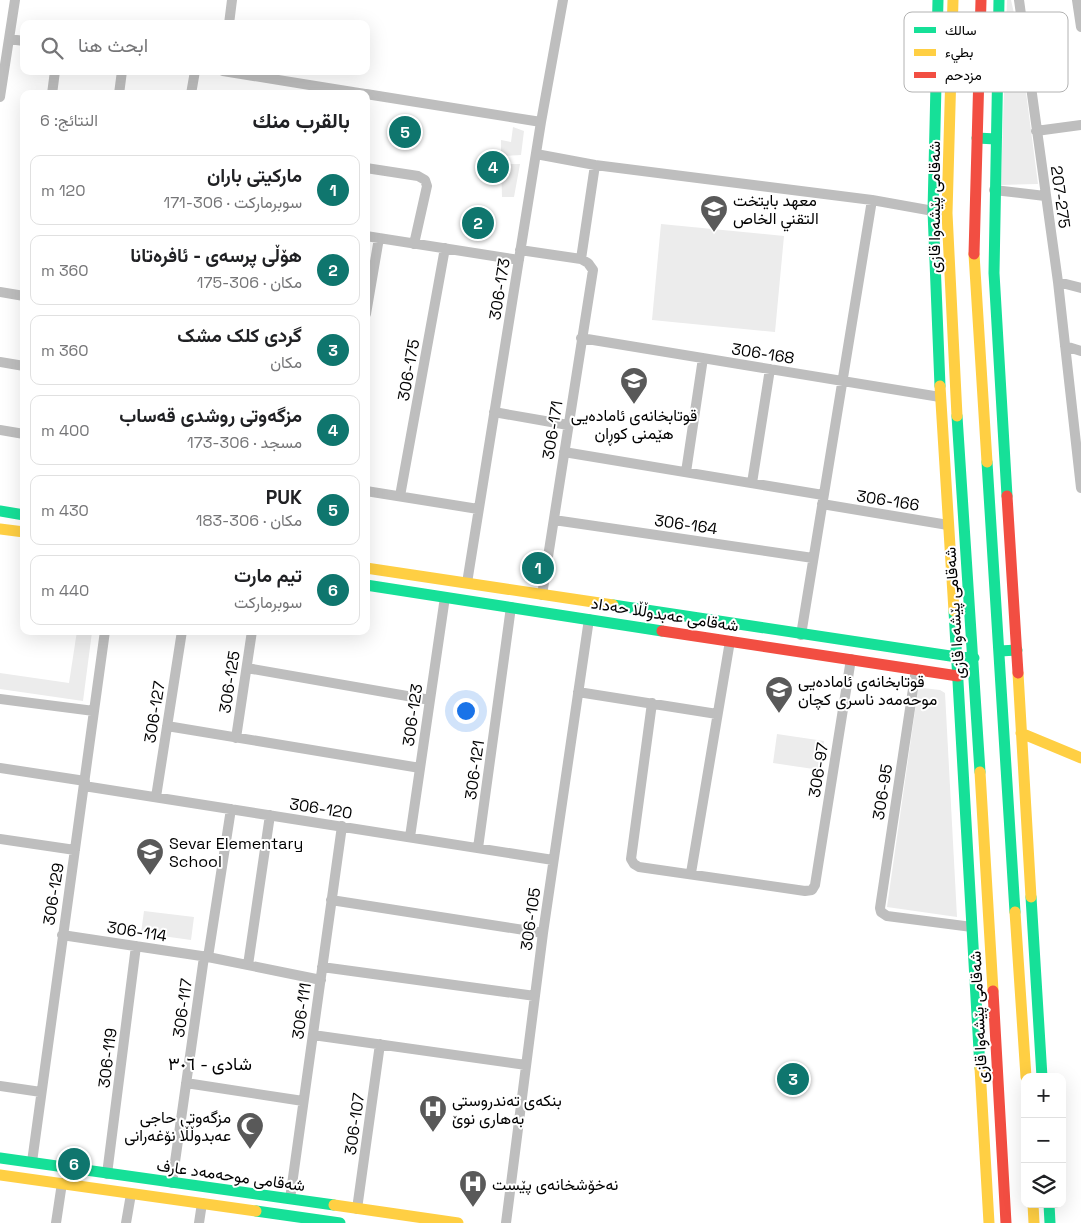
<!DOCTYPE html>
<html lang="ar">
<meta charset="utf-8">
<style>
body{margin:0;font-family:"Space Grotesk",Vazirmatn,sans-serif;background:#f2f2f2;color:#202124;direction:rtl}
.controls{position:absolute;right:15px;bottom:15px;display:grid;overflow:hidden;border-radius:10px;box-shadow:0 5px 20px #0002}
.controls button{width:45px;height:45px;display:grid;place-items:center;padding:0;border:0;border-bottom:1px solid #e0e0e0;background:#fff;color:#202124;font:25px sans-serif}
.you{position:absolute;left:465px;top:710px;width:18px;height:18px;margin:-12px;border:4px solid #fff;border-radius:50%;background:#1a73e8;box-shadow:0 0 0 8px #1a73e833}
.badge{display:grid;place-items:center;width:32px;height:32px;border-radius:50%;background:#0f766e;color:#fff;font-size:16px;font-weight:700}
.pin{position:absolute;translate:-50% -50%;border:2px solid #fff;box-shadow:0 1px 5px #0006}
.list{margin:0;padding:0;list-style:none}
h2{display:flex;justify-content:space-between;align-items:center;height:65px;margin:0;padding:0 20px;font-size:21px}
h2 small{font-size:16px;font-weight:400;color:#757577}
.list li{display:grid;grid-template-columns:32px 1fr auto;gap:15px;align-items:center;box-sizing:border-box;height:70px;margin:0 10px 10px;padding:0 10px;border:1px solid #e0e0e0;border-radius:10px}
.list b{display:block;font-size:19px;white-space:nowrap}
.list p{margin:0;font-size:16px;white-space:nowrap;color:#757577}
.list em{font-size:16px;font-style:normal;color:#757577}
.icon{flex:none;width:28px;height:28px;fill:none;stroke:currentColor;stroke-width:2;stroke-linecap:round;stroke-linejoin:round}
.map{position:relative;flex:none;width:1081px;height:1223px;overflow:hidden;direction:ltr}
.search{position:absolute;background:#fff;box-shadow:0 5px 20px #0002;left:20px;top:20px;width:350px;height:55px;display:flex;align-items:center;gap:12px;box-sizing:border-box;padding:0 18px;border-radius:10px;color:#757577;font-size:19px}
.panel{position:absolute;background:#fff;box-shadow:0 5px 20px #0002;left:20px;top:90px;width:350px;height:545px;border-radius:10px;direction:rtl}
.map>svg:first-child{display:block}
.green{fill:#ececec}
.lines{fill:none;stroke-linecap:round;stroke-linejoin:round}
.street{stroke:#bebebe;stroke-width:10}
.fast{stroke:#16e098;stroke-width:11}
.slow{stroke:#ffcf43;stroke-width:11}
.jam{stroke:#f24e42;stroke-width:11}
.labels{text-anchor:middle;stroke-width:4;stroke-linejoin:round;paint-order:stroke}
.street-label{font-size:16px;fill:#000;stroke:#fff}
.poi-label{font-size:16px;fill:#000;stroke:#fff;text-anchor:start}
.neighbourhood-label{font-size:18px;fill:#000;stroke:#fff}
.key{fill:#fff;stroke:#b2b2b2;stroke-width:1}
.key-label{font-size:14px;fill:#000}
</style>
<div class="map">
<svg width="1081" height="1223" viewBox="0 0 1081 1223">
<rect width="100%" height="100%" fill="#fff"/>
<path class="green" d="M 1007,0 L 1011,0 L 1018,31 L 1038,184 L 1001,185 Z
M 513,127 L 524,131 L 521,155 L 501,156 L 501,140 L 511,142 Z
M 501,164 L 520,164 L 514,197 L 502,197 Z
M 661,224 L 784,236 L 775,332 L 652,320 Z
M 77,631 L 92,632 L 83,701 L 0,689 L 0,673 L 69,683 Z
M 923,688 L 940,690 L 945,693 L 957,917 L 887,907 L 918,690 Z
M 777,734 L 824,741 L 820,770 L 773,763 Z
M 144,911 L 194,917 L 191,940 L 141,933 Z"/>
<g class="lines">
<path class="street" d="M 1019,0 L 1058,282 L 1081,488
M 1077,0 L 1081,27
M 229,24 L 232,0
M 9,39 L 24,41
M 223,71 L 365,94
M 52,94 L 55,71
M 119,94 L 122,71
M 191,94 L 195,71
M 366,94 L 541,122
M 0,97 L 15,0
M 1036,131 L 1081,125
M 536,154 L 595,165 L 872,200 L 939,212
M 366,168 L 418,176 L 425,180 L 427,186 L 414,244
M 994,190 L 1045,196
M 366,236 L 519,260
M 520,250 L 581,259 L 588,263 L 593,270 L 542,595
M 581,259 L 595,165
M 1058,282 L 1081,288
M 0,292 L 24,296
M 366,314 L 379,238
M 581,338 L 940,397
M 1065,346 L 1081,351
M 0,362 L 24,366
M 494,412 L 568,425
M 0,430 L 24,434
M 564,452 L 823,495
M 686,472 L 703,358
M 752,483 L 770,369
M 366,491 L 478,509
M 400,496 L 445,248
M 822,504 L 948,525
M 554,520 L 813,558
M 467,583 L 541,122 L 563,0
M 801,635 L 872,200
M 247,668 L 430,700
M 916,669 L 880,908 L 881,912 L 887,916 L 972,927
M 578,692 L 717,714
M 0,699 L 94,711
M 652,703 L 631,859 L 634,864 L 639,867 L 805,891 L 812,890 L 815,885 L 851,659
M 167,726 L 420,768
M 236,738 L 252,631
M 0,768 L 85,781
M 84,786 L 553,860
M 156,797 L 182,631
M 410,837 L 445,597
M 0,839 L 75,850
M 478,848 L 511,607
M 691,873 L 730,641
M 331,900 L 543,933
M 62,935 L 208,957 L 321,980
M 208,957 L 231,809
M 248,965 L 270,815
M 322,967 L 535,996
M 313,1035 L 526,1065
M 186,1083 L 303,1101
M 0,1086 L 41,1092
M 32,1162 L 105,631
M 107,1174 L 136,946
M 172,1183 L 204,957
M 290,1199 L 342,826
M 357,1209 L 380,1044
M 56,1223 L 62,1183
M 126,1223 L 131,1194
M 199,1223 L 202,1203
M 506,1223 L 543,933 L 589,619"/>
<path class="fast" d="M 938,0 L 933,211 L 940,386
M 999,0 L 994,273 L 1007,496
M 977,138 L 996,139
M 957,416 L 980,772
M 987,462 L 1015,912
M 0,511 L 24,515
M 366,585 L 662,631
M 613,605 L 957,657
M 954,611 L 980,1068
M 1000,651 L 1017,650
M 957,657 L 974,658
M 1031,897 L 1042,1077
M 0,1158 L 334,1205
M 1049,1204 L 1050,1223
M 256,1211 L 340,1223"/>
<path class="slow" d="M 953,0 L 947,213 L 957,416
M 974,254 L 987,462
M 940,386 L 954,611
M 0,529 L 24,532
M 366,568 L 613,605
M 1018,673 L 1031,897
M 1021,733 L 1081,758
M 980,772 L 993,991
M 1015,912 L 1026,1077
M 980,1068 L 989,1223
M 0,1175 L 256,1211
M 1033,1204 L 1034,1223
M 334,1205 L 458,1223"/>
<path class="jam" d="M 974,254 L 981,0
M 1007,496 L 1018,673
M 662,631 L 958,676
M 993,991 L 1006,1223"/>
</g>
<defs>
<symbol id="school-pin" viewBox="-11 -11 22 30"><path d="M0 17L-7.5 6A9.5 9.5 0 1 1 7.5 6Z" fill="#595959" stroke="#fff"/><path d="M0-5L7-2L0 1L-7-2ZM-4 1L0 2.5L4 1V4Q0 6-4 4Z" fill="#fff"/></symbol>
<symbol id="hospital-pin" viewBox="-11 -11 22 30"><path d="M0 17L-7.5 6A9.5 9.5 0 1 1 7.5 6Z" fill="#595959" stroke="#fff"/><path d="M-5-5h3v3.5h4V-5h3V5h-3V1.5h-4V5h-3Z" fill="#fff"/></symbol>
<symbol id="mosque-pin" viewBox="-11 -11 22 30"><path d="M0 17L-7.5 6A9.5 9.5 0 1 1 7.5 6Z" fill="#595959" stroke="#fff"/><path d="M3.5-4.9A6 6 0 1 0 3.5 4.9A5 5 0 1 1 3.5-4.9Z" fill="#fff"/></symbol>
</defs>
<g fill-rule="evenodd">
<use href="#school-pin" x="698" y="193" width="32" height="43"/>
<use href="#school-pin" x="618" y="365" width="32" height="43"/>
<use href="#school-pin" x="763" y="674" width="32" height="43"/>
<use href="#school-pin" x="134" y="836" width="32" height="43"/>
<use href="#hospital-pin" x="417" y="1093" width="32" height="43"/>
<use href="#mosque-pin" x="234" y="1110" width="32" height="43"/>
<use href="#hospital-pin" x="457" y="1168" width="32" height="43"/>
</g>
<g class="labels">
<g class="street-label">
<text transform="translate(1061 197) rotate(82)" y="6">207-275</text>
<text transform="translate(934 207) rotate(-90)" y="6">شەقامی پێشەوا قازی</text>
<text transform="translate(499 289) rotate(-81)" y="6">306-173</text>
<text transform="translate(763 353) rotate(9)" y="6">306-168</text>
<text transform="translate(408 370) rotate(-80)" y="6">306-175</text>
<text transform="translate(552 430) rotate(-81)" y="6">306-171</text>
<text transform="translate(888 500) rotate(9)" y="6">306-166</text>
<text transform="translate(686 524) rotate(8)" y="6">306-164</text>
<text transform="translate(954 613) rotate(-94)" y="6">شەقامی پێشەوا قازی</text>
<text transform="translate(665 614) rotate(9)" y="6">شەقامی عەبدوڵڵا حەداد</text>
<text transform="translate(229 682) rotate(-81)" y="6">306-125</text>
<text transform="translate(154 712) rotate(-81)" y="6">306-127</text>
<text transform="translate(412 715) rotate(-82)" y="6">306-123</text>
<text transform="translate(474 770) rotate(-82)" y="6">306-121</text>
<text transform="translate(818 770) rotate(-81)" y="6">306-97</text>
<text transform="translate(882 792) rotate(-81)" y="6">306-95</text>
<text transform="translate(321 808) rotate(9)" y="6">306-120</text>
<text transform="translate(53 894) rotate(-81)" y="6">306-129</text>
<text transform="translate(530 919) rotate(-82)" y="6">306-105</text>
<text transform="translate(137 931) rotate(9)" y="6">306-114</text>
<text transform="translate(182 1008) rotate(-82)" y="6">306-117</text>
<text transform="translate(301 1011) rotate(-82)" y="6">306-111</text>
<text transform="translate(978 1017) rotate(-93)" y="6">شەقامی پێشەوا قازی</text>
<text transform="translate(107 1058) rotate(-83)" y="6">306-119</text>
<text transform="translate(354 1124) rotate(-82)" y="6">306-107</text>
<text transform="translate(231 1175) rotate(8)" y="6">شەقامی موحەمەد عارف</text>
</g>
<g class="poi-label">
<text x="733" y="206">معهد بايتخت<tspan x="733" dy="18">التقني الخاص</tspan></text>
<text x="634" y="421" text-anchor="middle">قوتابخانەی ئامادەیی<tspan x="634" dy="18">هێمنی کوڕان</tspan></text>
<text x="798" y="687">قوتابخانەی ئامادەیی<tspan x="798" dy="18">موحەمەد ناسری کچان</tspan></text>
<text x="169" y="849">Sevar Elementary<tspan x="169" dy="18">School</tspan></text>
<text x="452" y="1106">بنکەی تەندروستی<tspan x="452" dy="18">بەهاری نوێ</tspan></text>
<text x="231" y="1123" text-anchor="end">مزگەوتی حاجی<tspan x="231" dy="18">عەبدوڵڵا نۆغەرانی</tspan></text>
<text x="492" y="1190">نەخۆشخانەی پێست</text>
</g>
<g class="neighbourhood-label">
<text x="210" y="1070">شادی - ٣٠٦</text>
</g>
</g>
<rect x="904" y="12" width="164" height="80" rx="8" class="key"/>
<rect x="914" y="27" width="22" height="6" fill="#16e098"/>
<rect x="914" y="49" width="22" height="7" fill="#ffcf43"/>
<rect x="914" y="72" width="22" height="6" fill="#f24e42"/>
<g class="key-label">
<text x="945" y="35">سالك</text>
<text x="945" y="57">بطيء</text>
<text x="945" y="80">مزدحم</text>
</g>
</svg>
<div class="controls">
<button>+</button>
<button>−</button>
<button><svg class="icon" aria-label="layers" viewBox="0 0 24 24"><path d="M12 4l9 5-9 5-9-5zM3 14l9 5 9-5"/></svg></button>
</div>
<div class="you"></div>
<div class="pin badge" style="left:538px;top:568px">1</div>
<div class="pin badge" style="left:478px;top:223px">2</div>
<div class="pin badge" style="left:793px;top:1079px">3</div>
<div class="pin badge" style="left:493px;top:167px">4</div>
<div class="pin badge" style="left:405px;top:132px">5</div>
<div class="pin badge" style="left:74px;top:1164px">6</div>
<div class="search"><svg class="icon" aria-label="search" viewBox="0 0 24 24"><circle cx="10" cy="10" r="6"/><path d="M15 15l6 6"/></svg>ابحث هنا</div>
<section class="panel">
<h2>بالقرب منك<small>النتائج: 6</small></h2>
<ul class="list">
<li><span class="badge">1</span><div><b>ماركيتى باران</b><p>سوبرماركت · 306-171</p></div><em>120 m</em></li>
<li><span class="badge">2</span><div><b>هۆڵی پرسەی - ئافرەتانا</b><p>مكان · 306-175</p></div><em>360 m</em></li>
<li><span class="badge">3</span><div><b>گردی کلک مشک</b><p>مكان</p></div><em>360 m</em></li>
<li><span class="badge">4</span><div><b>مزگەوتی روشدی قەساب</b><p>مسجد · 306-173</p></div><em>400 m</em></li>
<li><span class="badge">5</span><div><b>PUK</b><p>مكان · 306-183</p></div><em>430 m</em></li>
<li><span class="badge">6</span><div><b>تيم مارت</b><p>سوبرماركت</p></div><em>440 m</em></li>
</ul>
</section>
</div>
